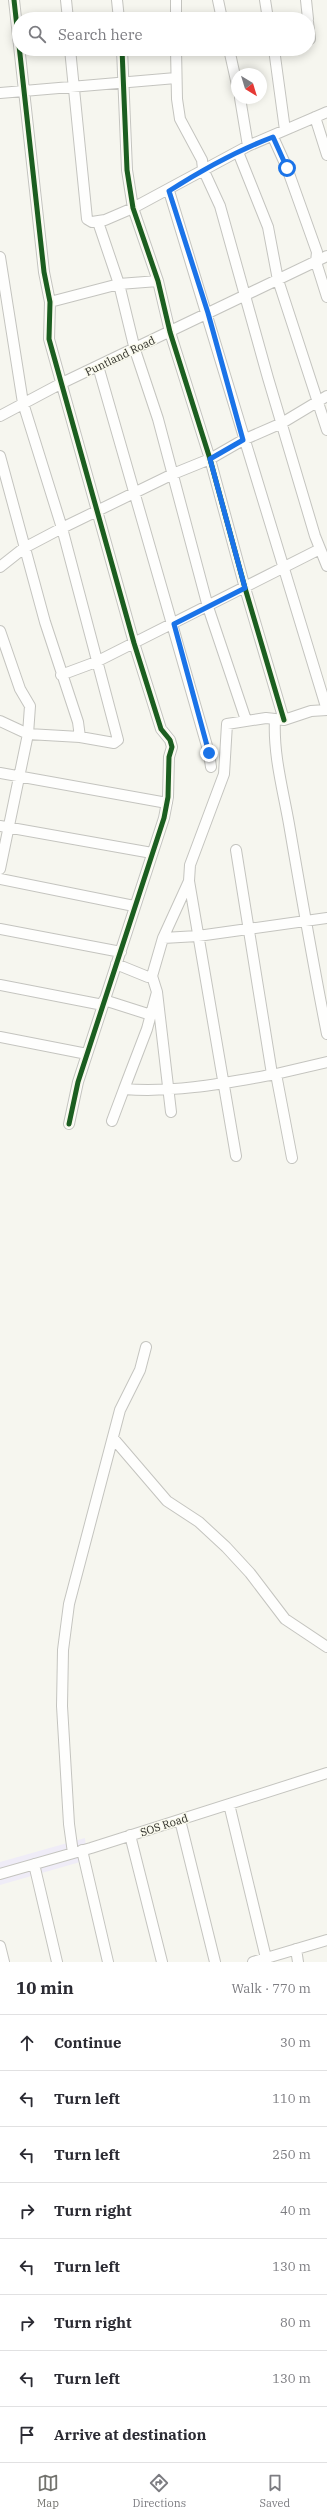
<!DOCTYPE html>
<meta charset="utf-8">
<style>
body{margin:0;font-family:"IBM Plex Serif",serif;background:#f2f2f3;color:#2b2b33}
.compass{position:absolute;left:231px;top:68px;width:36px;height:36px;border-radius:50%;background:#fff;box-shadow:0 2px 10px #0003;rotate:142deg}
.stop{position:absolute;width:12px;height:12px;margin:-9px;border:3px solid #1a73e8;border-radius:50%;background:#fff}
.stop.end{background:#1a73e8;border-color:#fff;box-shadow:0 1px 4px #0008}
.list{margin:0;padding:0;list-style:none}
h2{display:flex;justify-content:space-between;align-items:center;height:52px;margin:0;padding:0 16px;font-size:17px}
h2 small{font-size:13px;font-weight:400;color:#7c7c81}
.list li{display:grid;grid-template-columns:26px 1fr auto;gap:12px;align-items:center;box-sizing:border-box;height:56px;padding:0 16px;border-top:1px solid #e1e1e2}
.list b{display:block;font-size:15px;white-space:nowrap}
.list em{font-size:13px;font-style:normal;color:#7c7c81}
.icon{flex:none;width:22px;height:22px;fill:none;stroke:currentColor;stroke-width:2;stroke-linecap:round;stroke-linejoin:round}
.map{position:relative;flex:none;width:327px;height:1962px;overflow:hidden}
.search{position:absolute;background:#fff;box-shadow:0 2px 10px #0003;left:12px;right:12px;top:12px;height:44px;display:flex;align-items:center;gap:10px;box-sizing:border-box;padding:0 14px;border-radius:22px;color:#7c7c81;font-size:15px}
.sheet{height:500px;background:#fff}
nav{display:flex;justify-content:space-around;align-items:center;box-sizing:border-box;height:56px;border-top:1px solid #e1e1e2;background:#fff;font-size:11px;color:#7c7c81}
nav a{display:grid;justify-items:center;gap:2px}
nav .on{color:#73736e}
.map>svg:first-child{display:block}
.green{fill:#efecf7}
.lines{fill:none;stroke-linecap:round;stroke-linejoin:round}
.minor-casing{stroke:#c4c4bf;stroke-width:12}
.minor{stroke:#fefefd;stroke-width:10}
.cycleway-casing{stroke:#f9f9ec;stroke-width:8}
.cycleway{stroke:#1b5e20;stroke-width:5}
.route{stroke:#1a73e8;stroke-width:5}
.labels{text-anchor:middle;stroke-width:3;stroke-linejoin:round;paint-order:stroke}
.street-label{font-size:11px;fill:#2d2d28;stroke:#f9f9ec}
</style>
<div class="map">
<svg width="327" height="1962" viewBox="0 0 327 1962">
<rect width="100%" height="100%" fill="#f6f6ef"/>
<path class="green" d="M 85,1838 L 87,1860 L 0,1885 L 0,1862 Z"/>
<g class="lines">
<defs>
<path id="minor" d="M 14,0 L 44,272 L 50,302 L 49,339 L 134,643 L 161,729 L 170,740 L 172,747 L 169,757 L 168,797 L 164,818 L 78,1082 L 69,1124
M 66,0 L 68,19
M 117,0 L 119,19
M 218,0 L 222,19
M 265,0 L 268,19
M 306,0 L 308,19
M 176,19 L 176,0
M 308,22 L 310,39
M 70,49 L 87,219 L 92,222 L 105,220 L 133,208 L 248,146 L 327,112
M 122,49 L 127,170 L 133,208 L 158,281 L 170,332 L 210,459 L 245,588 L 284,720
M 176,49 L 177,99 L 180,119 L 202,160 L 203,169 L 220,206 L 268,378 L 315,536 L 327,566
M 229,49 L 237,85
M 274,49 L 285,130
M 0,93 L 176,78
M 240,98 L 248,146
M 315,117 L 327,155
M 273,137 L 287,168 L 317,252 L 316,262 L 327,297
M 238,152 L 268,227 L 278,280 L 327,430
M 169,191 L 327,710
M 98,222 L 119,284 L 135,350 L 158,419 L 208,607 L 246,720
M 0,257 L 23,403 L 62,528 L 118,740 L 114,743 L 80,737 L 28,734 L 0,721
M 50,302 L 119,284 L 158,281
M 98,366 L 209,753 L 211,767
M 0,416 L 62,383 L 327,256
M 0,456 L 45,622 L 78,722 L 80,737
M 0,567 L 24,548 L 62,528 L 173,474 L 210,459 L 243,440 L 282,423 L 327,396
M 0,631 L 20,689 L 30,706 L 28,734 L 0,869
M 61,675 L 96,662 L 320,549
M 275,719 C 273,754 283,790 289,824 C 301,894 313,964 327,1034
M 0,773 L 167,803
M 0,826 L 152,853
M 236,850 L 272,1074
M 0,879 L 134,906
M 0,929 L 121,952
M 163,938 L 189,881
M 116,964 L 148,977 L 152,976
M 0,985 L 103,1005
M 157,992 L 152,976 L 163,938 L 198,936 L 327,918
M 104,1000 L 151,1015
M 0,1037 L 87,1054
M 124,1089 L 147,1029 L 157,992 L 171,1112
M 112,1121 L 124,1089 C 176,1093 225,1083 276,1074
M 236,1156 L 189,881 L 190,865 L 224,774 L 227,724 L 266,718 L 284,720 L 311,711 L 327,710
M 292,1158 L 276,1074 L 327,1062
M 113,1438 L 167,1501 L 199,1522 L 226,1547 L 250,1573 L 285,1619 L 327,1647
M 229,1804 L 266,1958
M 180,1820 L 215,1962
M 130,1835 L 162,1962
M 82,1850 L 108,1962
M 73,1853 L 69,1824 L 62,1706 L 63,1650 L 69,1604 L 120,1410 L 140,1370 L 146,1347
M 34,1864 L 57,1962
M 0,1874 L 91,1848 L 327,1773
M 0,1946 L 4,1962
M 296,1949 L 298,1962
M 253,1962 L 327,1940"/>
</defs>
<use href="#minor" class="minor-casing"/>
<use href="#minor" class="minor"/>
<defs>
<path id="cycleway" d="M 14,0 L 44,272 L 50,302 L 49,339 L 134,643 L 161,729 L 170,740 L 172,747 L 169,757 L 168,797 L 164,818 L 78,1082 L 69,1124
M 122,49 L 127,170 L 133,208 L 158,281 L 170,332 L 210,459 L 245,588 L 284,720"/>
</defs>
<use href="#cycleway" class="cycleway-casing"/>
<use href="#cycleway" class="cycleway"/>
</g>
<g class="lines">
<path class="route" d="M 209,753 L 174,624 L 245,588 L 210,459 L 243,440 L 208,313 L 169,191 C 202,170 236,151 273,137 L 287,168"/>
</g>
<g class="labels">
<g class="street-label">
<text transform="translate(120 356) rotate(-26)" y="4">Puntland Road</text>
<text transform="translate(164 1825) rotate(-18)" y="4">SOS Road</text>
</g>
</g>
</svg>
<svg class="compass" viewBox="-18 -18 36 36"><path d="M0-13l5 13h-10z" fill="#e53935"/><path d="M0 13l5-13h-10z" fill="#7c7c81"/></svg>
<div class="stop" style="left:287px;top:168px"></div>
<div class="stop end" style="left:209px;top:753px"></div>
<div class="search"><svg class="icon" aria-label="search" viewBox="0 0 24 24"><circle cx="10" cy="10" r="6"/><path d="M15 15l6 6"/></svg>Search here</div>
</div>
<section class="sheet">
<h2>10 min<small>Walk · 770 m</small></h2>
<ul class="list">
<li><svg class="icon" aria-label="ahead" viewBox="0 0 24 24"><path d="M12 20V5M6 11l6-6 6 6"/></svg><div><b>Continue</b></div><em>30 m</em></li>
<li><svg class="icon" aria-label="left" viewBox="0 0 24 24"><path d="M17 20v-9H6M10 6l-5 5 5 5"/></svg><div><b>Turn left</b></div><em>110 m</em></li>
<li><svg class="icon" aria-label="left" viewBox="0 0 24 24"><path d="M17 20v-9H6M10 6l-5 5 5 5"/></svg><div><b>Turn left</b></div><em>250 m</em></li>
<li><svg class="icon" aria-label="right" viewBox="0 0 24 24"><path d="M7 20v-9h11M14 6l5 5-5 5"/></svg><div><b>Turn right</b></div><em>40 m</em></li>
<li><svg class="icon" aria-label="left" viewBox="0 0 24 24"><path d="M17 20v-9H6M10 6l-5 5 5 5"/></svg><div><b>Turn left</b></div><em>130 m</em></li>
<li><svg class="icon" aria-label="right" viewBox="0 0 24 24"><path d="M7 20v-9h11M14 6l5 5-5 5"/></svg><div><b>Turn right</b></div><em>80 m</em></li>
<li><svg class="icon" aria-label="left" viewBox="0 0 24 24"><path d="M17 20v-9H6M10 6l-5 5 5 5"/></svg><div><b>Turn left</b></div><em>130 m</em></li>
<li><svg class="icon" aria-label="arrive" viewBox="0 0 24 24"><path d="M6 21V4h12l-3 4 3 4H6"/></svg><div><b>Arrive at destination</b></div></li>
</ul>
</section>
<nav>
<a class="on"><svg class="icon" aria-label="map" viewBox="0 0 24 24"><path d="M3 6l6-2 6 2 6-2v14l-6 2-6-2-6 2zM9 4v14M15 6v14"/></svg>Map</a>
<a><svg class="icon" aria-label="directions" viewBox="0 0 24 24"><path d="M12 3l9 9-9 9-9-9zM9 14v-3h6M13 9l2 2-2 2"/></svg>Directions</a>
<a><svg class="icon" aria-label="saved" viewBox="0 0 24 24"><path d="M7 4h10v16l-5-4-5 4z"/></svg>Saved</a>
</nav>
